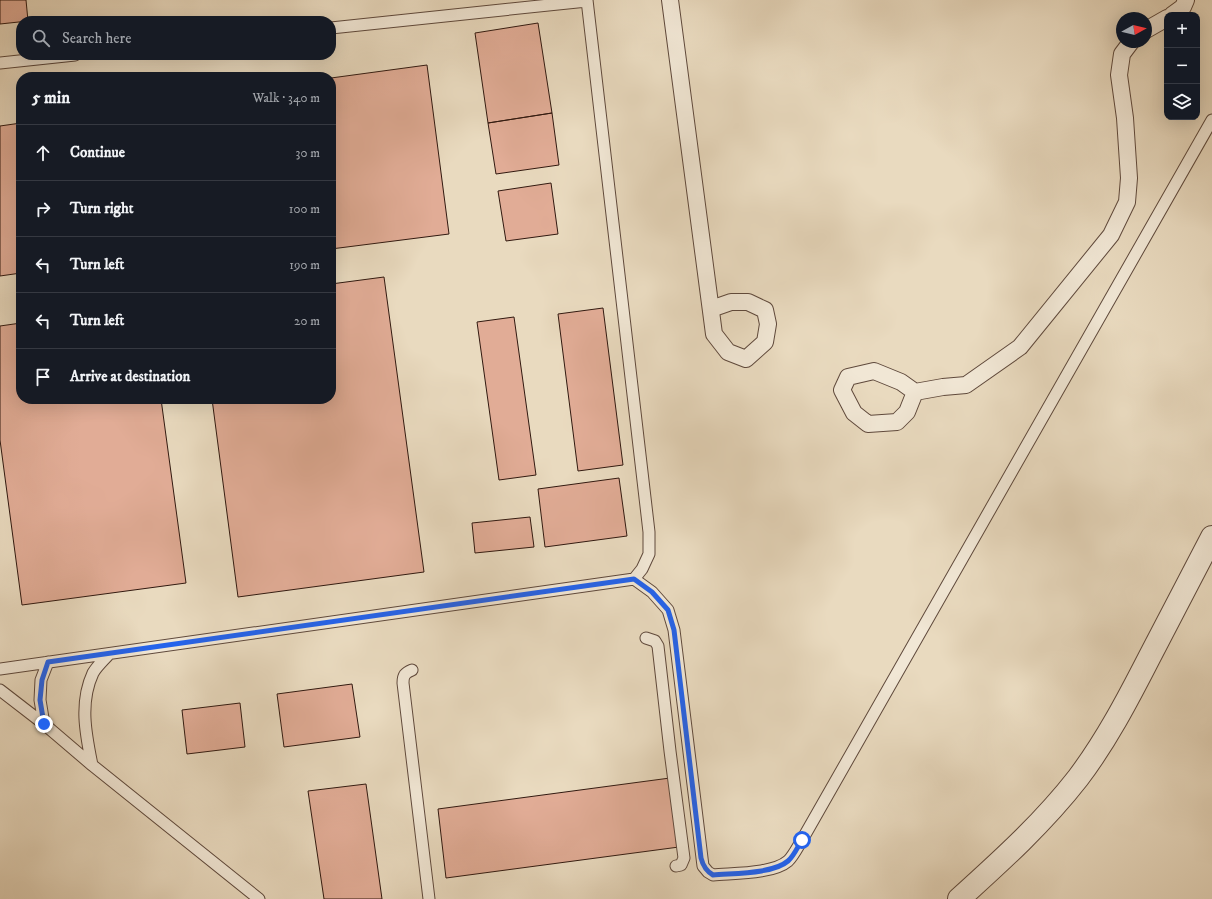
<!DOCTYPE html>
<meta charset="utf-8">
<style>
body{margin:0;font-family:"IM FELL DW Pica",serif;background:#20242c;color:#f1f3f6}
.controls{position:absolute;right:12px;top:12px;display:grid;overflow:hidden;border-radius:8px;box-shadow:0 4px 16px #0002}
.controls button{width:36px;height:36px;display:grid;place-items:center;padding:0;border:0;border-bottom:1px solid #363941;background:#171b24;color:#f1f3f6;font:20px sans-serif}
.compass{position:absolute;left:1116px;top:12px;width:36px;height:36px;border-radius:50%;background:#171b24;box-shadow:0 4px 16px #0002;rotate:82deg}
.stop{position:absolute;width:12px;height:12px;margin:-9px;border:3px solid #2563eb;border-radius:50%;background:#fff}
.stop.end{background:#2563eb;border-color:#fff;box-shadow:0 1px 4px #0008}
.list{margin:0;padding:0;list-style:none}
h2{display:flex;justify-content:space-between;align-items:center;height:52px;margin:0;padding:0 16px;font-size:17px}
h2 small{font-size:13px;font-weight:400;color:#9ea1a6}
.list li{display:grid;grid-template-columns:26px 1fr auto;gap:12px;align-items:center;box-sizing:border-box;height:56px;padding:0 16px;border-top:1px solid #363941}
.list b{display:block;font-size:15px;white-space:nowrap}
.list em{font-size:13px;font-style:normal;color:#9ea1a6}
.icon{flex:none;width:22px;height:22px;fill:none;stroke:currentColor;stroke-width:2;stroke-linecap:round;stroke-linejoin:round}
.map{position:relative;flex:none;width:1212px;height:899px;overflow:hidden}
.search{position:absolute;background:#171b24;box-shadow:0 4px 16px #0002;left:16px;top:16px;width:320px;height:44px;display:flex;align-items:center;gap:10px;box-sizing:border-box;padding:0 14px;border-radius:16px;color:#9ea1a6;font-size:15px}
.panel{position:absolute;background:#171b24;box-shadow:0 4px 16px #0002;left:16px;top:72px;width:320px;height:332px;border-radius:16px}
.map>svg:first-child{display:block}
.building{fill:#e1ac96;stroke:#311910}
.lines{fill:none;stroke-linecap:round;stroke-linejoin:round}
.service-casing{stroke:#5f493c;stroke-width:13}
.pedestrian-casing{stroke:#5f493c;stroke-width:18}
.tertiary-casing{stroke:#5f493c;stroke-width:24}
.service{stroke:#f1e7d5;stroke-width:11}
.pedestrian{stroke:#f1e7d5;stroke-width:16}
.tertiary{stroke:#f1e7d5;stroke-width:22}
.route{stroke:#2563eb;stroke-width:5}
</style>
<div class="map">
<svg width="1212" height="899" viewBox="0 0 1212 899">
<rect width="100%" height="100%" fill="#e9dabf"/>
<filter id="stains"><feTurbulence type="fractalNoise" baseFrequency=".005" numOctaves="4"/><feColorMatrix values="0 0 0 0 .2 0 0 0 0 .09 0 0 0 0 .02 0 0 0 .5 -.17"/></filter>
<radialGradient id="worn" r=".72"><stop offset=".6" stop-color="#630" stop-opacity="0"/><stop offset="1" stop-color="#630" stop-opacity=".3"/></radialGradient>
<path class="building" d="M 0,0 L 26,0 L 28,21 L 0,24 Z
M 538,23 L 552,113 L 488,123 L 475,33 Z
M 427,65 L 449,234 L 331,249 L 331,78 Z
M 552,113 L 559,165 L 496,174 L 488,123 Z
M 21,123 L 21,273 L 0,276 L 0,126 Z
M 551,183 L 558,234 L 506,241 L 498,191 Z
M 384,277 L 424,572 L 238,597 L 212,399 L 331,399 L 331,284 Z
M 603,308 L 623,465 L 578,471 L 558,314 Z
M 514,317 L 536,475 L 499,480 L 477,322 Z
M 21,323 L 21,399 L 161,399 L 186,583 L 22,605 L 0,440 L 0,326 Z
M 619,478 L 627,536 L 545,547 L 538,489 Z
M 530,517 L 534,547 L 475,553 L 472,523 Z
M 352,684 L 360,737 L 284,747 L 277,694 Z
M 240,703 L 245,747 L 187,754 L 182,710 Z
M 670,778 L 679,847 L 446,878 L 438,809 Z
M 366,784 L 382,899 L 324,899 L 308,791 Z"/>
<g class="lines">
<defs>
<path id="service" d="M 331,28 L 587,1
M 0,63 L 75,55
M 634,579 L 652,592 L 668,610 L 674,630 L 703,866 L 708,872 L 713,875 C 734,873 773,874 788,861 C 794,855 798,846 802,840 L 1212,120
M 646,638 L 655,641 L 658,646 L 670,751 L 684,858 L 681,865 L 676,866
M 0,669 L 634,579 L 642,569 L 649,554 L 649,532 L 587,0
M 412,670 C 405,673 403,675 403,683 L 429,899
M 0,690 L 44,724 L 92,765 L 259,899
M 44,724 L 40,700 L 41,680 L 48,662
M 92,765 C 86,735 79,703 93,673 C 97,666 104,660 109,654"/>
<path id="pedestrian" d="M 670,0 L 714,334 L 728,352 L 746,359 L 765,342 L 768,324 L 765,310 L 748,302 L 731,302 L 711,309
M 1172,15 L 1183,7 L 1186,0
M 1146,30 L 1167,18
M 915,392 L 907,412 L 897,422 L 868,424 L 854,413 L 842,390 L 848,377 L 874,371 L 901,382 L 915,392 L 943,387 L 966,385 L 1020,347 L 1111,235 L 1127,202 L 1129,178 L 1125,118 L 1119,75 L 1122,54 L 1131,42"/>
<path id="tertiary" d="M 959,899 C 1001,861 1043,823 1078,778 C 1106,741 1128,699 1149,658 C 1170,618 1191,577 1212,537"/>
</defs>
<use href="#service" class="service-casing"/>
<use href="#pedestrian" class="pedestrian-casing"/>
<use href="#tertiary" class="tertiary-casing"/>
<use href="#service" class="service"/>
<use href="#pedestrian" class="pedestrian"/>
<use href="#tertiary" class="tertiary"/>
</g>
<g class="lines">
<path class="route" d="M 44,724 L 40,700 L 42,680 L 48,662 L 634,579 L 652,592 L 668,610 L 674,630 L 701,858 C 703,866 706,871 713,875 C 734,873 773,874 788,861 C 794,856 798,846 802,840"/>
</g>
<rect width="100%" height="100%" filter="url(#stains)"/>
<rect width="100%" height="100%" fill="url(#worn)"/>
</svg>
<div class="controls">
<button>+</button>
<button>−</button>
<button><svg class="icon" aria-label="layers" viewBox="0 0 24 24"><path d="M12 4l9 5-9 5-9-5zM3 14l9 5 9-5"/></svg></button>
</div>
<svg class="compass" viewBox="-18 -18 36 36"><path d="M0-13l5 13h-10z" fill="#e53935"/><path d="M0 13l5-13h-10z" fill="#9ea1a6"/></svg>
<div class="stop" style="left:802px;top:840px"></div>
<div class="stop end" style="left:44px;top:724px"></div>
<div class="search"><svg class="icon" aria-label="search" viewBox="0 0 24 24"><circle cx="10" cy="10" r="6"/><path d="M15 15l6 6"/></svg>Search here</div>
<section class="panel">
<h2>5 min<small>Walk · 340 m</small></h2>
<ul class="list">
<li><svg class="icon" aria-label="ahead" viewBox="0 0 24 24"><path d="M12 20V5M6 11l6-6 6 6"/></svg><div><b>Continue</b></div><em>30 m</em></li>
<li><svg class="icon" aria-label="right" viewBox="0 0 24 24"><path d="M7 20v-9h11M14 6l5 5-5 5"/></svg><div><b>Turn right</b></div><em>100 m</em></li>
<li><svg class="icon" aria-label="left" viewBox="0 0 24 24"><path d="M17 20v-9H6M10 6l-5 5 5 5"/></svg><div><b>Turn left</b></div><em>190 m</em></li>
<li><svg class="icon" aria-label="left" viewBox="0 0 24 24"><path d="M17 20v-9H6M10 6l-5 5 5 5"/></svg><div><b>Turn left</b></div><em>20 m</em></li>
<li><svg class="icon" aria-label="arrive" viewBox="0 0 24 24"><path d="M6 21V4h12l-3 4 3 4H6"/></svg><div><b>Arrive at destination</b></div></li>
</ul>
</section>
</div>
